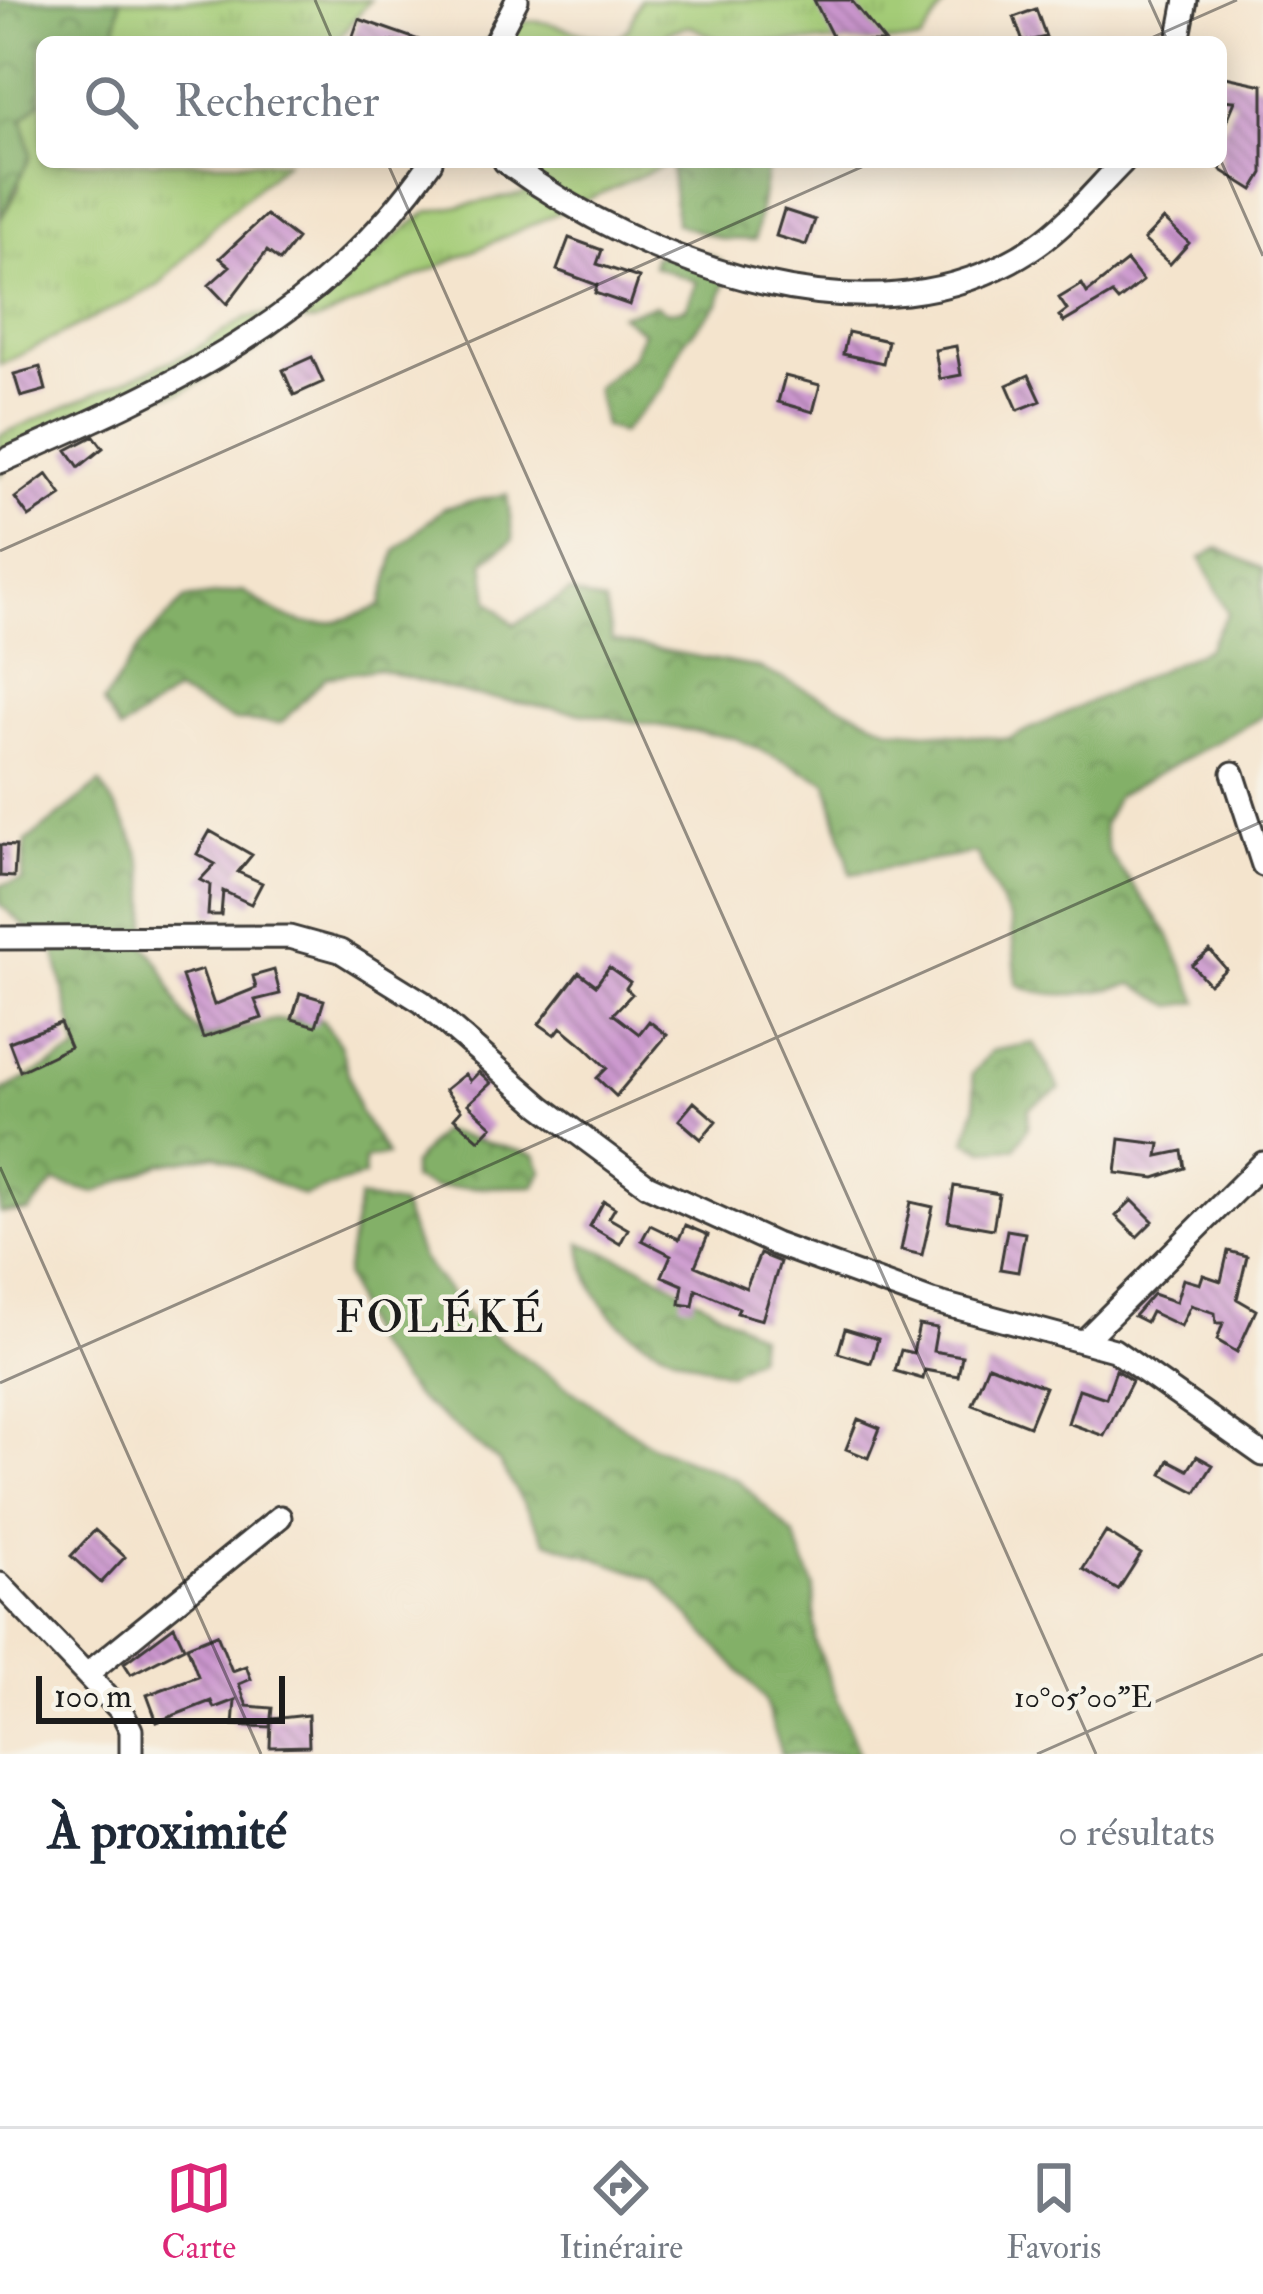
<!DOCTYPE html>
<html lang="fr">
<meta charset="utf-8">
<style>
body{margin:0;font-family:"IM FELL Double Pica",serif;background:#f6f6f7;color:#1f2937}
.scale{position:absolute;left:36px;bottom:30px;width:249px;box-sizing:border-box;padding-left:12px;border:6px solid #1c1c1c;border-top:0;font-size:33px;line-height:42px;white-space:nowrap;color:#1c1c1c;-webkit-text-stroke:9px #f7f3e8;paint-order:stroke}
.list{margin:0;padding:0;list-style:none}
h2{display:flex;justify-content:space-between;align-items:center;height:156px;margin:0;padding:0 48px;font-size:51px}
h2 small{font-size:39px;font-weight:400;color:#747a83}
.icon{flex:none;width:66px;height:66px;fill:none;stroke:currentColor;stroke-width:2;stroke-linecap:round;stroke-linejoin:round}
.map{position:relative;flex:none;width:1263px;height:1754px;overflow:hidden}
.search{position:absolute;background:#fff;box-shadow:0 6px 30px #0003;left:36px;right:36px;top:36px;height:132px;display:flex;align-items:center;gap:30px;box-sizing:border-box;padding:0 42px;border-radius:18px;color:#747a83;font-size:45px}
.sheet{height:372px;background:#fff}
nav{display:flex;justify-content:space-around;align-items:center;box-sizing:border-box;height:168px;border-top:3px solid #e0e1e3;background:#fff;font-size:33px;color:#747a83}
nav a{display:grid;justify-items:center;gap:6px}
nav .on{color:#db2777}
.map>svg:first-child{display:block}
.grass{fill:url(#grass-tufts);stroke:#60744a;stroke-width:3}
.forest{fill:url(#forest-crowns);stroke:#506642;stroke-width:3}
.building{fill:url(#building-back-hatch)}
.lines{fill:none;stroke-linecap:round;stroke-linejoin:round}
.minor-casing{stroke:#3c3a37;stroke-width:27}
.minor{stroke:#fff;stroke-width:21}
.ticks{fill:none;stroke:#1c1c1c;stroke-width:3;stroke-opacity:0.45}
.labels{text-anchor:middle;stroke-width:9;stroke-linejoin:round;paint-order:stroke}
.quarter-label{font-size:45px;letter-spacing:3px;fill:#1c1c1c;stroke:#f7f3e8}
.ticks-label{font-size:30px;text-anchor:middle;fill:#1c1c1c;stroke:#f7f3e8;stroke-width:9;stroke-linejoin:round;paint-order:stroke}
</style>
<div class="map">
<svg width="1263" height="1754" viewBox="0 0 1263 1754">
<defs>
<pattern id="grass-tufts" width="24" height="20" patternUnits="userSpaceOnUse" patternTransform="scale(3)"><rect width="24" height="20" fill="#a4cc77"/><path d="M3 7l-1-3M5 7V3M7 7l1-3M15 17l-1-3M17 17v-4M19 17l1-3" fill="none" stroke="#8daf66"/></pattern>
<pattern id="forest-crowns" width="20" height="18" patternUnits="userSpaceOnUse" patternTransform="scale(3)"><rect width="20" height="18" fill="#83b068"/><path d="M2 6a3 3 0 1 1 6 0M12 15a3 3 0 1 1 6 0" fill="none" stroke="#6a8e55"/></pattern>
<pattern id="building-back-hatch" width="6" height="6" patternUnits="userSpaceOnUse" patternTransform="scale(3)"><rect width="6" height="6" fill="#cb96ce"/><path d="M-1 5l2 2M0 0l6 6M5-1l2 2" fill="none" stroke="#a47aa6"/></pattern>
</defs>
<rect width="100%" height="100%" fill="#f7f3e8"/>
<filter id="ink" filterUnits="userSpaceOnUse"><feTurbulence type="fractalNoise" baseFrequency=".00833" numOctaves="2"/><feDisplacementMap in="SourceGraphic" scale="24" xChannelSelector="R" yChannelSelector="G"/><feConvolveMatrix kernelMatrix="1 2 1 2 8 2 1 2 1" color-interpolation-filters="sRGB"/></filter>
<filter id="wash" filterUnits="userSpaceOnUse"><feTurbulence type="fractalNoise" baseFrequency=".004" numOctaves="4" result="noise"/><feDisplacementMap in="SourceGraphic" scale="48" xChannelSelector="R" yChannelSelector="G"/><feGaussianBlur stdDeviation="2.7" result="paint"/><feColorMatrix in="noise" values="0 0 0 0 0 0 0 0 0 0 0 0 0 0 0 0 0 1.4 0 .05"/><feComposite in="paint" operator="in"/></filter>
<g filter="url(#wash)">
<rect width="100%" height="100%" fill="#f4e4cd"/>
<path class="grass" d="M 120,0 L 370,0 L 335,42 L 114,42 Z
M 640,0 L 948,0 L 920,42 L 723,42 L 690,26 L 667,32 L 665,42 L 485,42 C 539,0 555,35 616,39 L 628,29 Z
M 42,100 L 42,162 L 286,162 L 218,222 L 159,285 L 0,365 L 0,220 L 19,189 L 22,119 Z
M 548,162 L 671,162 L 315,322 L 288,319 L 274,340 L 182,392 L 73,413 L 18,449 L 0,475 L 0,435 L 191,352 L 246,318 L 326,302 L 359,265 L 427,212 L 523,194 Z"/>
<path class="forest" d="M 0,0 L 120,0 L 114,42 L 42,42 L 42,100 L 23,119 L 31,155 L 0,220 Z
M 671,162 L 768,162 L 755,240 L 723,239 L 676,224 Z
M 707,254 L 721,261 L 725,282 L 719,303 L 684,341 L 663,388 L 621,433 L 604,426 L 596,388 L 632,357 L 643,332 L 620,315 L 655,305 L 668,312 L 686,308 L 697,282 L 653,266 L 654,256 Z
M 507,494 L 513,540 L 484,561 L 489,600 L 514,625 L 570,592 L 605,604 L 612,641 L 759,668 L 891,729 L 1008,739 L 1208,648 L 1228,613 L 1201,558 L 1218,548 L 1263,569 L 1263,716 L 1117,796 L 1103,825 L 1108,852 L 1168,933 L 1199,1002 L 1173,1006 L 1133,984 C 1095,992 1053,1003 1017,984 L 1011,922 L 976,853 L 851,874 L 827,782 L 735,738 L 471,695 L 377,669 L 326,677 L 281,723 L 235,721 L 175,692 L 120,731 L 103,703 L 141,645 L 185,599 L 243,591 C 304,631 314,633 381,606 L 396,550 L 444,508 Z
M 100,783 C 139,842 155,873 144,945 C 177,976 168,1014 207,1038 L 273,1020 L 322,1020 L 340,1044 L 359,1111 L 387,1155 L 364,1159 L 365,1176 L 303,1196 L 216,1155 L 161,1164 L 95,1193 L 55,1182 L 29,1212 L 0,1213 L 0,1092 L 78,1051 L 55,953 L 0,904 L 0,885 L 22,881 L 26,842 Z
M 1034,1043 L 1060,1089 L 1029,1108 L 1028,1127 L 1015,1148 L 984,1150 L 966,1141 L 976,1106 L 972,1074 L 991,1051 Z
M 440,1131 L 535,1155 L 542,1171 L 535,1186 L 435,1188 L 412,1180 L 412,1165 Z
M 359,1198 L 401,1205 L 422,1259 L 471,1320 L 652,1446 L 738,1480 L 794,1535 L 814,1587 L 815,1642 L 859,1754 L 781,1754 L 764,1698 L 655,1579 L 546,1541 L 498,1461 L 414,1396 L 368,1340 L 345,1275 Z
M 581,1243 L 641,1266 L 759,1335 L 757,1356 L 729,1373 C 656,1352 589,1328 581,1243 Z"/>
<g id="blocks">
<path class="building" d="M 814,0 L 851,0 L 885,42 L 835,42 Z
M 1036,9 L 1046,37 L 1023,42 L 1014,17 Z
M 359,19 L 419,40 L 419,42 L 351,42 Z
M 1221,76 L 1263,85 L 1263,173 L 1253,190 L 1221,170 L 1221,135 L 1235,101 L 1221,100 Z
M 784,210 L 815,220 L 806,245 L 776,236 Z
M 266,215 L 297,239 L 280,261 L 267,251 L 227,304 L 209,285 L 230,266 L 220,258 Z
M 1164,219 L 1189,243 L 1170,264 L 1144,240 Z
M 569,238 L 602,250 L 597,264 L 639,278 L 630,305 L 595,293 L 597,285 L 557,270 Z
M 1127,261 L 1143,281 L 1118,301 L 1112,294 L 1064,322 L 1059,316 L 1067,310 L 1059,298 L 1082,284 L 1087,293 Z
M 848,332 L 888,341 L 883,363 L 843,354 Z
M 956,346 L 961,375 L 940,379 L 935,350 Z
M 312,357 L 323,382 L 294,395 L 283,370 Z
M 40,367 L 46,390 L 21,397 L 14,374 Z
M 1029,375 L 1041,401 L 1018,410 L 1007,385 Z
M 785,376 L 820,385 L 813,412 L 778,402 Z
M 94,436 L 103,448 L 79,467 L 67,450 Z
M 47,474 L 62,495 L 29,517 L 15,498 Z
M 210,831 L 252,855 L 238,872 L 262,883 L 251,904 L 223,891 L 221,915 L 208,915 L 210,885 L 200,880 L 215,864 L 197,854 Z
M 0,845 L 16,846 L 14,877 L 0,876 Z
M 1210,950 L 1226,969 L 1209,984 L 1192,965 Z
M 609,967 L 630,982 L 626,988 L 632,994 L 613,1014 L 639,1034 L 649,1021 L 667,1035 L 616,1096 L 597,1078 L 607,1068 L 584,1046 L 561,1027 L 555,1035 L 539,1024 L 579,972 L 596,985 Z
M 202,970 L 214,1005 L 256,988 L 253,976 L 274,970 L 280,994 L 255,1000 L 262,1018 L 203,1038 L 182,976 Z
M 300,993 L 324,1000 L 316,1026 L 292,1019 Z
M 60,1023 L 70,1047 L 20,1071 L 9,1042 Z
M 479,1072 L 491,1083 L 468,1104 L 492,1126 L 479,1140 L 454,1118 L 461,1110 L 445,1090 L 465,1074 L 470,1081 Z
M 694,1102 L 716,1121 L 701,1139 L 679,1120 Z
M 1120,1139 L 1160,1144 L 1158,1156 L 1182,1151 L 1185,1168 L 1155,1178 L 1116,1173 Z
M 954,1186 L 999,1194 L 993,1229 L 948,1221 Z
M 1132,1200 L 1153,1221 L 1137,1237 L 1116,1216 Z
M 604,1201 L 615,1208 L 609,1218 L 628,1229 L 620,1244 L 590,1226 Z
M 911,1202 L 933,1207 L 922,1255 L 901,1250 Z
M 650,1225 L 679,1239 L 685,1225 L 708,1235 L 695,1266 L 746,1288 L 760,1254 L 780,1262 L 762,1320 L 737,1313 L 739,1308 L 696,1289 L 693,1306 L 680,1304 L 683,1285 L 662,1276 L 671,1255 L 642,1240 Z
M 1007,1230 L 1025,1233 L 1018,1272 L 1000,1269 Z
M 1228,1251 L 1247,1256 L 1237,1299 L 1256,1310 L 1237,1352 L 1217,1340 L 1223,1323 L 1216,1323 L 1215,1313 L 1191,1305 L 1181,1326 L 1151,1312 L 1146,1322 L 1134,1316 L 1153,1294 L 1176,1302 L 1183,1279 L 1200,1284 L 1203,1275 L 1221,1281 Z
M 919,1325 L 937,1328 L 933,1351 L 962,1356 L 958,1376 L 925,1370 L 923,1379 L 895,1371 L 901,1350 L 913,1353 Z
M 845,1329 L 878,1339 L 871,1363 L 838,1353 Z
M 988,1365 L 1045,1387 L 1029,1426 L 972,1404 Z
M 1116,1370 L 1132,1381 L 1104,1436 L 1068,1423 L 1079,1389 L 1106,1398 Z
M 858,1419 L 880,1428 L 868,1458 L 846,1449 Z
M 1197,1456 L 1213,1465 L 1196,1492 L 1162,1474 L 1169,1460 L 1188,1470 Z
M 95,1530 L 125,1557 L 101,1583 L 71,1556 Z
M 1106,1532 L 1141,1554 L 1118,1590 L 1083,1569 Z
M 174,1626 L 184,1647 L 131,1674 L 124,1663 Z
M 217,1634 L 232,1671 L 246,1666 L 251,1679 L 239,1684 L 247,1706 L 272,1708 L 270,1727 L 233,1725 L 235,1700 L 214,1708 L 211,1701 L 157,1722 L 147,1695 L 198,1676 L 187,1646 Z
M 308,1715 L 309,1746 L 270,1747 L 271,1719 Z"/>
</g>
</g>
<g filter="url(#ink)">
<use href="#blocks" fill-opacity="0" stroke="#3c3a37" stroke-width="3"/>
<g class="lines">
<defs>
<path id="minor" d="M 495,42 L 517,0
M 1178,42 L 1186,0
M 505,162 C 644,263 877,356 1037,245 C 1069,223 1095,190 1123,162
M 0,462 C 171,387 320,322 431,162
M 1233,773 L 1263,865
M 0,938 L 289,937 L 340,951 L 422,1002 L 541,1106 L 647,1185 L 775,1244 L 932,1301 L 1114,1350 L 1263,1455
M 1085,1340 L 1263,1163
M 0,1584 L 122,1712 L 131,1730 L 131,1754
M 87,1674 L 280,1517"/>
</defs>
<use href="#minor" class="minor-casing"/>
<use href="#minor" class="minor"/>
</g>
</g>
<path class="ticks" d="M 315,0 L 333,42M 1149,0 L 1168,42M 1142,42 L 1237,0M 1221,161 L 1263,256M 387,162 L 1096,1754M 0,551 L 873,162M 0,1167 L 261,1754M 0,1383 L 1263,821M 1037,1754 L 1263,1654"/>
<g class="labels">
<g class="quarter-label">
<text x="441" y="1332">FOLÉKÉ</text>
</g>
</g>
<g class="ticks-label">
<text x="1083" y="1707">10°05'00"E</text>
</g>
</svg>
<div class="scale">100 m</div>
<div class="search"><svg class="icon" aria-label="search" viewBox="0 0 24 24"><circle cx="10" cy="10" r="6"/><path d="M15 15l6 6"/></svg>Rechercher</div>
</div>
<section class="sheet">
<h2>À proximité<small>0 résultats</small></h2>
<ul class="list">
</ul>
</section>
<nav>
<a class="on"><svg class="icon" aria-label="map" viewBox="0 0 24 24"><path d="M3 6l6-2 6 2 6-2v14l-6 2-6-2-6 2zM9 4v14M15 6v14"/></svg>Carte</a>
<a><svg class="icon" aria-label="directions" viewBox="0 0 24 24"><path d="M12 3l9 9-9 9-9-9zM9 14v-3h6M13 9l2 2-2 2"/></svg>Itinéraire</a>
<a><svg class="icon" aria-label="saved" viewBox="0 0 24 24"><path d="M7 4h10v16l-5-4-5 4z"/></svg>Favoris</a>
</nav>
